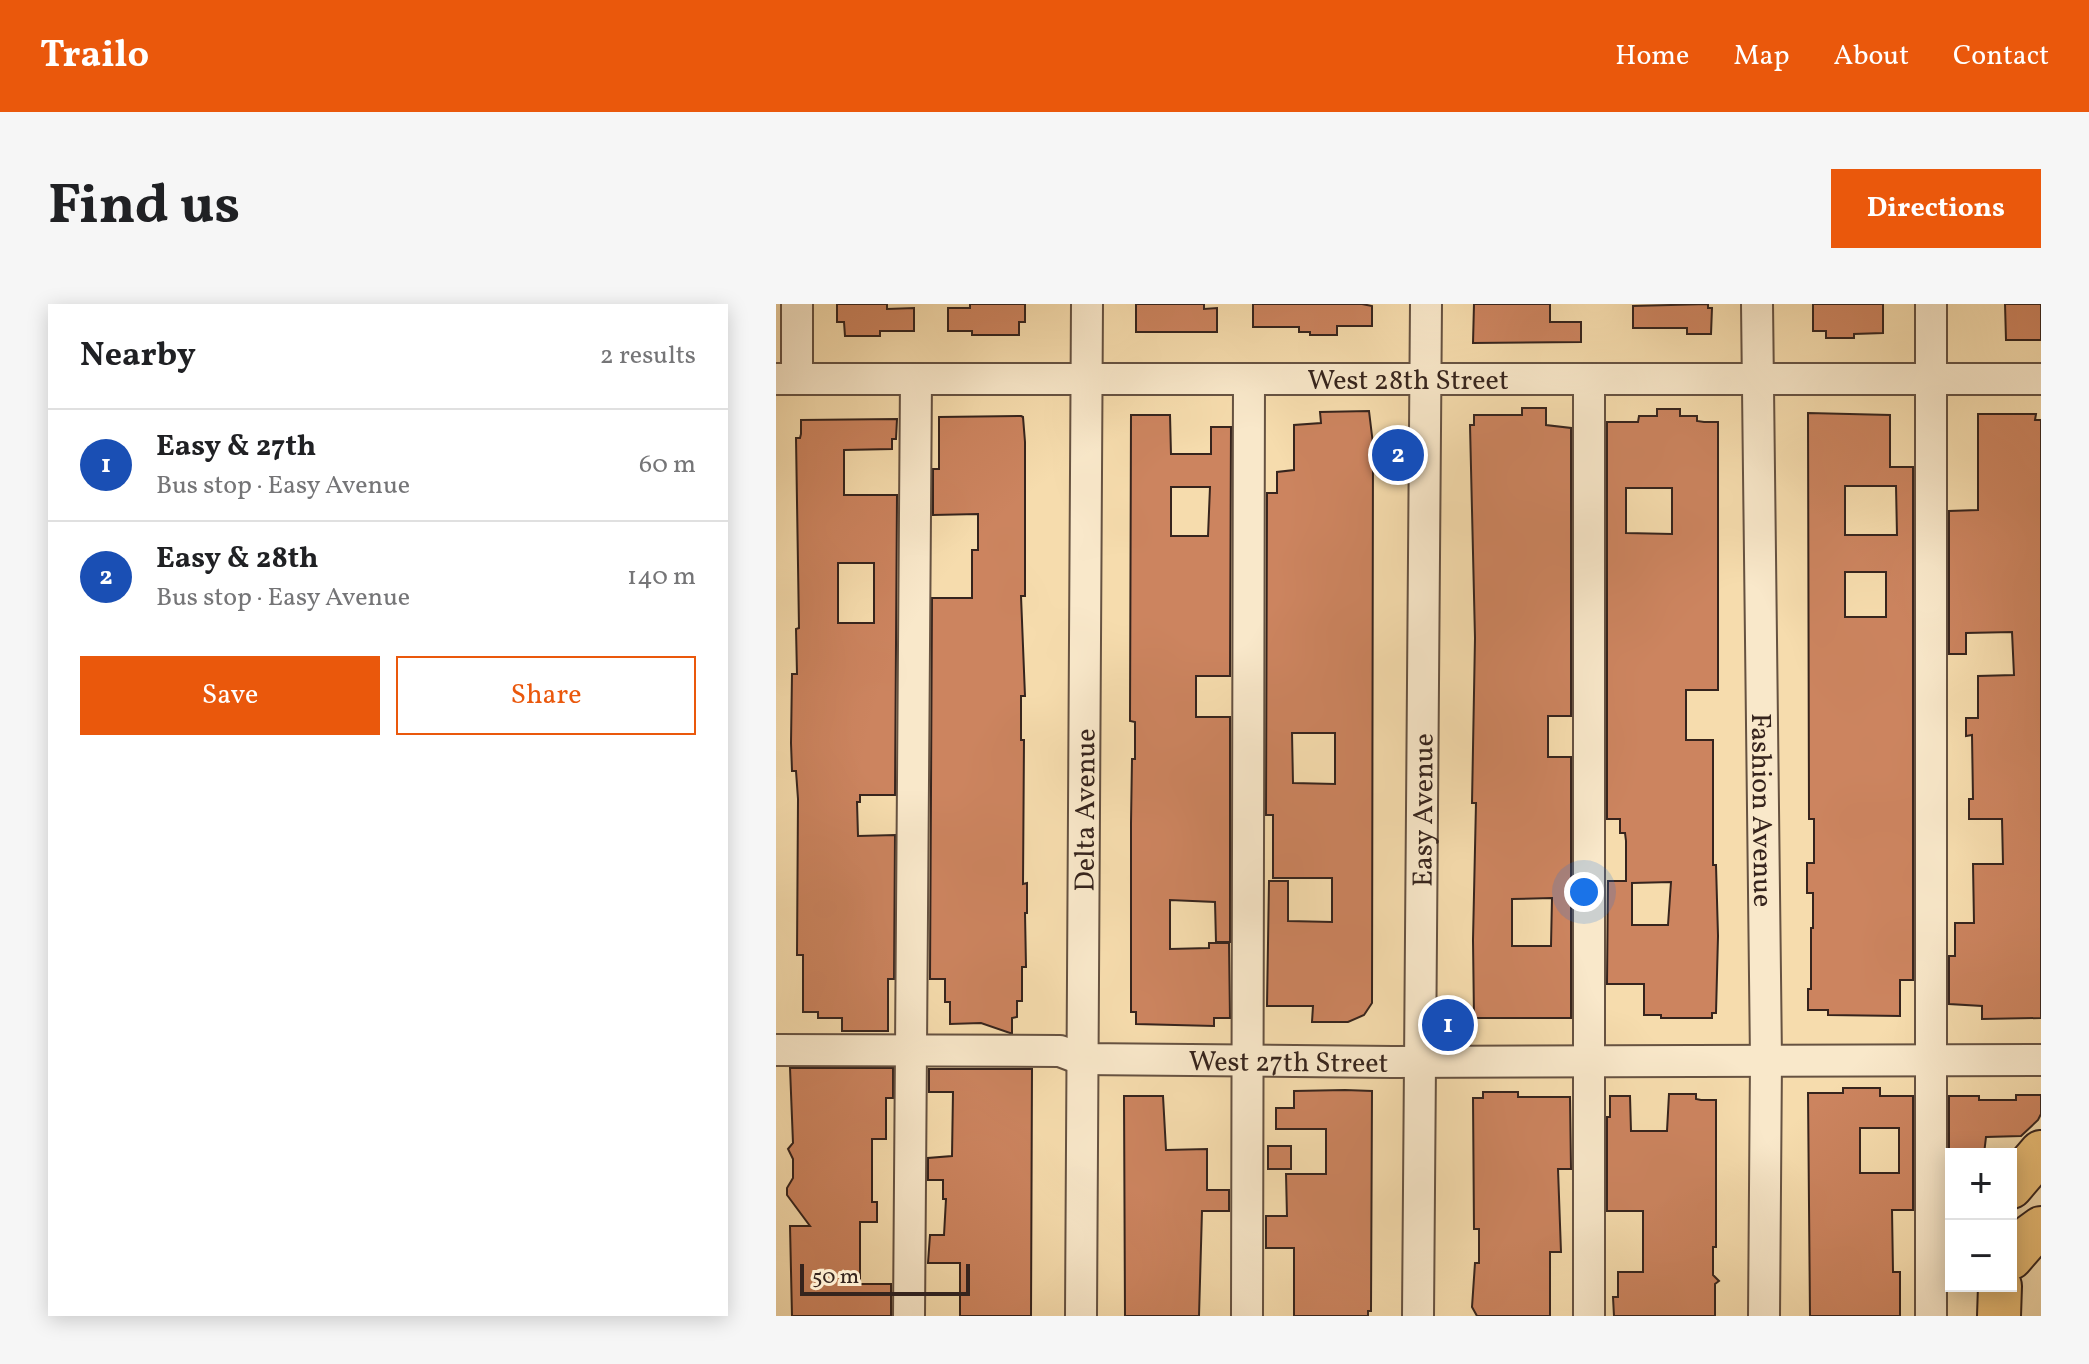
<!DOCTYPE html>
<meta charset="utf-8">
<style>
body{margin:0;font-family:Vollkorn,serif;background:#f6f6f6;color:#202124}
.controls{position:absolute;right:24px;bottom:24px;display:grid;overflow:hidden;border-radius:0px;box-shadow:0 4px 20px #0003}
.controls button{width:72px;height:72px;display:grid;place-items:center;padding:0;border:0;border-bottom:2px solid #e0e0e0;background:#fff;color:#202124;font:40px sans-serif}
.scale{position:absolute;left:24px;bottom:20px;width:170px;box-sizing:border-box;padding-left:8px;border:4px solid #36241d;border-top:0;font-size:22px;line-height:28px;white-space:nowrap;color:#36241d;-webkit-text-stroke:6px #f9e8ca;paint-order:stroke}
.you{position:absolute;left:808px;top:588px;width:28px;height:28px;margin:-20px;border:6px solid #fff;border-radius:50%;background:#1a73e8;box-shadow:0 0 0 12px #1a73e833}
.badge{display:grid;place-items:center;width:52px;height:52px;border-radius:50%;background:#ea580c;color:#fff;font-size:26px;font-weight:700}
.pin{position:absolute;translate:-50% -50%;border:4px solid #fff;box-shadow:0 2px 8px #0006}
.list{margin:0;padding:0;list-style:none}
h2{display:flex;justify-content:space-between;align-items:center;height:104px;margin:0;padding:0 32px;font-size:34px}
h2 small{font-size:26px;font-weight:400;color:#757577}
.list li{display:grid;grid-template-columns:52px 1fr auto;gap:24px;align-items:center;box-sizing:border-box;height:112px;padding:0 32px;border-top:2px solid #e0e0e0}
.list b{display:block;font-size:30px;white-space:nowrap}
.list p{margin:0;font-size:26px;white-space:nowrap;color:#757577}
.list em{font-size:26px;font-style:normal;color:#757577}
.actions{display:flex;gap:16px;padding:24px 32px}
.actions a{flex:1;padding:18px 0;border:2px solid #ea580c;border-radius:0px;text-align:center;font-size:28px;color:#ea580c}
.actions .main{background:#ea580c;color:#fff}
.map{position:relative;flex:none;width:1265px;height:1012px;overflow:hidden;border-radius:0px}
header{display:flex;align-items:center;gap:48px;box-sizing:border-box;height:112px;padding:0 40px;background:#ea580c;color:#fff}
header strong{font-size:38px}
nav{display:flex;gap:44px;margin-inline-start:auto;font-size:28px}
.intro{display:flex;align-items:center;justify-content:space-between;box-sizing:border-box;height:192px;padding:0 48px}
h1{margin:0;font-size:56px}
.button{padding:20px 36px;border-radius:0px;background:#ea580c;color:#fff;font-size:28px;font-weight:700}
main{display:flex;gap:48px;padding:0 48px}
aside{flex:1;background:#fff;border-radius:0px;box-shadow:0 4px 20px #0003}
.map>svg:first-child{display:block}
.building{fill:#cc845f;stroke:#36241d;stroke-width:2;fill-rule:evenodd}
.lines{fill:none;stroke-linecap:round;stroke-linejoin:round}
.minor-casing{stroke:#665241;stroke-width:34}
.highway-casing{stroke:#36241d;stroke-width:46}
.minor{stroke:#f9e8ca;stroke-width:30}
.highway{stroke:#ebbe76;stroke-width:42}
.labels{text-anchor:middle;stroke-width:8;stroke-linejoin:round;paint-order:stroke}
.street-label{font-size:28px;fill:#36241d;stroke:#f9e8ca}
</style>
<header>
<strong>Trailo</strong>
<nav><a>Home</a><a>Map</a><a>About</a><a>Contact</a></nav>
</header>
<div class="intro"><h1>Find us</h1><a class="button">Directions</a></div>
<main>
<aside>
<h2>Nearby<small>2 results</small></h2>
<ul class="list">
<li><span class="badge" style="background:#1a4fb4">1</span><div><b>Easy &amp; 27th</b><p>Bus stop · Easy Avenue</p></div><em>60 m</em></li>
<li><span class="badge" style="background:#1a4fb4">2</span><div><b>Easy &amp; 28th</b><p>Bus stop · Easy Avenue</p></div><em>140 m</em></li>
</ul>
<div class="actions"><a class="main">Save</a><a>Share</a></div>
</aside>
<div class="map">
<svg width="1265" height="1012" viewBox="0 0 1265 1012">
<rect width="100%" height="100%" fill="#f6dcad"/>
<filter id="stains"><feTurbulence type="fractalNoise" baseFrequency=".0025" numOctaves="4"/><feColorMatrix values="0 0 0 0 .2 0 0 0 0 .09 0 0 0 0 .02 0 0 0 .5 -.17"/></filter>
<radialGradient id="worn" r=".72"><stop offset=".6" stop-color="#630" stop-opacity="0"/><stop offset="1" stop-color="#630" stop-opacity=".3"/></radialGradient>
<path class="building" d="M 61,0 L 111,0 L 111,5 L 138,4 L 138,27 L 104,27 L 104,32 L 69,32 L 68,18 L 61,18 Z
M 194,0 L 249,0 L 249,18 L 243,18 L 243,31 L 196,31 L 196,27 L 172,27 L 172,4 L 194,4 Z
M 360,0 L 428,0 L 428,5 L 441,4 L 441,28 L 360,28 Z
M 477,0 L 586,0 L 596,2 L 596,22 L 561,22 L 561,31 L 534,31 L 534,28 L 523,28 L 523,23 L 477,23 Z
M 698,0 L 774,0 L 774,18 L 805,18 L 805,38 L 697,39 Z
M 932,0 L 932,4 L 936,4 L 935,30 L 911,30 L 911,24 L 857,24 L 857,2 Z
M 1037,0 L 1107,0 L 1107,29 L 1078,30 L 1078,34 L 1050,34 L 1050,27 L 1037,27 Z
M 1229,0 L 1265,0 L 1265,36 L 1230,36 Z
M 746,104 L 770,104 L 770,121 L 795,124 L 795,412 L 772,412 L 772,453 L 795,453 L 795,714 L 698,714 L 697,636 L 700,499 L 696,499 L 699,334 L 694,121 L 698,121 L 698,111 L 746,111 ZM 776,594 L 775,642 L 736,642 L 736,595 Z
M 881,105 L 904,105 L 904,112 L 921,112 L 921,117 L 928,118 L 942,118 L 942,386 L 910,386 L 910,436 L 937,436 L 937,561 L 940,561 L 942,632 L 940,709 L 936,709 L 936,714 L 885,714 L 885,711 L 868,711 L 868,680 L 831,680 L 832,577 L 850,577 L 850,537 L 849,529 L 844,529 L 844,515 L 831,515 L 831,118 L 862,118 L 863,112 L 881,112 ZM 850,184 L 896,184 L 896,230 L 850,229 ZM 895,578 L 892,621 L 856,621 L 856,579 Z
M 593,107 L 597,140 L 596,699 L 588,711 L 572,718 L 536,718 L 537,702 L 491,702 L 493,577 L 512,577 L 512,617 L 556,618 L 556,574 L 497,574 L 497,511 L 490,511 L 491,189 L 501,189 L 501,168 L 518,166 L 518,121 L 545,119 L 544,108 ZM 516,429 L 559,429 L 559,480 L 517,479 Z
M 1032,109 L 1114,111 L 1114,163 L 1137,163 L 1137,676 L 1124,676 L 1124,712 L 1052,711 L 1052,706 L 1032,706 L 1032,685 L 1035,685 L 1035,624 L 1037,624 L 1037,589 L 1031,589 L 1031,559 L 1038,559 L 1038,515 L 1033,515 ZM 1069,182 L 1120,182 L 1121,231 L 1069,231 ZM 1069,268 L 1110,268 L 1110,313 L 1069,313 Z
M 1202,110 L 1260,110 L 1259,116 L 1265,116 L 1265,714 L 1206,715 L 1206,702 L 1173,700 L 1173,652 L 1179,652 L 1179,619 L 1198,619 L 1197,560 L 1227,560 L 1226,515 L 1193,515 L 1193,495 L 1197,495 L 1196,431 L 1190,432 L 1190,414 L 1202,414 L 1202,372 L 1238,371 L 1236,328 L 1190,329 L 1190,350 L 1173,350 L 1173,207 L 1202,206 Z
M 355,111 L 394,111 L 395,150 L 435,150 L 435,123 L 455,123 L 454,372 L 420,372 L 420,413 L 454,413 L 454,638 L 440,638 L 439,598 L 394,596 L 394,645 L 433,644 L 433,639 L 453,639 L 454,714 L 438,714 L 438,722 L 360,720 L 360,708 L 355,708 L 355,519 L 356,455 L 359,455 L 359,418 L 354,417 ZM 395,183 L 434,183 L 432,232 L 395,232 Z
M 245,112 L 247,113 L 249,138 L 249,292 L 245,292 L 249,392 L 245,392 L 245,436 L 248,436 L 247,580 L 251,579 L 251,609 L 249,609 L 250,663 L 246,663 L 246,697 L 241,697 L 241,713 L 236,714 L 236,729 L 234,729 L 205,719 L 174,720 L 174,698 L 169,698 L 169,675 L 154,675 L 156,294 L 196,294 L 196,246 L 202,246 L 202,210 L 157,211 L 157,165 L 163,165 L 163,113 Z
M 121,115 L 120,135 L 116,135 L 116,145 L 68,146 L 68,191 L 121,191 L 119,491 L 84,491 L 84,498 L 81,498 L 82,532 L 119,531 L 118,675 L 112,675 L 112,727 L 66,727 L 66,714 L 42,714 L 42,708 L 27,708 L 27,651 L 21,651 L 22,495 L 20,467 L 16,467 L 15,439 L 16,370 L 21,370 L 20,325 L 23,324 L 20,134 L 24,134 L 25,130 L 25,116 ZM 62,259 L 98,259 L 98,319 L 62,319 Z
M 14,764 L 117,764 L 117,794 L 110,794 L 110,835 L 96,835 L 96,898 L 101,898 L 101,918 L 84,918 L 84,980 L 115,980 L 115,1012 L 16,1012 L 14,922 L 34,922 L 11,891 L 11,884 L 17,874 L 17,855 L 12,845 L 17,839 Z
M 153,765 L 256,765 L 255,1012 L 184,1012 L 184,959 L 152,959 L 154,931 L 168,931 L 170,895 L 167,895 L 167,876 L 152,876 L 152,854 L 176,852 L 177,788 L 153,788 Z
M 1067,784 L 1104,784 L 1104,792 L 1137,792 L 1137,906 L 1116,906 L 1117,968 L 1124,968 L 1124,1012 L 1034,1012 L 1032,789 L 1067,789 ZM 1084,824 L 1123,824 L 1123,869 L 1084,869 Z
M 569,786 L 596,787 L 595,1007 L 592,1007 L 592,1012 L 518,1012 L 518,944 L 490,944 L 490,912 L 511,912 L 510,870 L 550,870 L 550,825 L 500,825 L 500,804 L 518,804 L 518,787 Z
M 707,788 L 742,788 L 742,793 L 794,793 L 795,865 L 782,865 L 785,948 L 774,948 L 774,1012 L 701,1012 L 696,1003 L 699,959 L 703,959 L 703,925 L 698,925 L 697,794 L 707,794 Z
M 893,790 L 920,790 L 920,795 L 925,796 L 940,796 L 940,943 L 937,943 L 937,971 L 943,977 L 939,980 L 939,1012 L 838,1012 L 837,993 L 842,993 L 842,968 L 867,968 L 867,907 L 831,907 L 831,813 L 834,813 L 834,792 L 854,792 L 855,827 L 891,827 Z
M 1240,791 L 1265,791 L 1265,810 L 1262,816 L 1245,832 L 1210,833 L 1208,850 L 1175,850 L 1173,905 L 1173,792 L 1203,792 L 1203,796 L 1240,796 Z
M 348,792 L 387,792 L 390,846 L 431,845 L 431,886 L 453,886 L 453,907 L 426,907 L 423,1012 L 349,1012 Z
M 492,842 L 515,842 L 515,865 L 492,865 Z"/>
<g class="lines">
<defs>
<g id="minor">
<path d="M 21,0 L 21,75"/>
<path id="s1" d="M 981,0 L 990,756 L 988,1012"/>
<path id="s2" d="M 0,75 L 1265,75"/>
<path d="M 813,75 L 813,1012"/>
<path id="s3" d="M 0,746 L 284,747 L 305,755 L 617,758 L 1265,756"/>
<path d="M 133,1012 L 140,75"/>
<path id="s4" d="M 305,1012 L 311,0"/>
<path d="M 471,1012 L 473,75"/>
<path id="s5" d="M 642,1012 L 650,0"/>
<path d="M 1155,1012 L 1155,0"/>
</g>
<path id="highway" d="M 1235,883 L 1265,848
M 1235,954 L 1254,932 L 1265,924
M 1223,1012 L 1224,982"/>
</defs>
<use href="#minor" class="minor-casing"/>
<use href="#highway" class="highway-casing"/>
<use href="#minor" class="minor"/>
<use href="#highway" class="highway"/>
</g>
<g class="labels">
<g class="street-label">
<text dy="10" stroke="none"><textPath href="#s2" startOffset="632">West 28th Street</textPath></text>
<text dy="10" stroke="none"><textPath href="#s4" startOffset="506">Delta Avenue</textPath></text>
<text dy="10" stroke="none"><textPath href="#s5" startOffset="506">Easy Avenue</textPath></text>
<text dy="10" stroke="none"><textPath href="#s1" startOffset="506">Fashion Avenue</textPath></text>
<text dy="10" stroke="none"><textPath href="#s3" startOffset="514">West 27th Street</textPath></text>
</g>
</g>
<rect width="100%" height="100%" filter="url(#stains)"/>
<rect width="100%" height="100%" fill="url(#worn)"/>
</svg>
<div class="controls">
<button>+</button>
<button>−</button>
</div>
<div class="scale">50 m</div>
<div class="you"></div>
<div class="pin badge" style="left:672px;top:721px;background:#1a4fb4">1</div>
<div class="pin badge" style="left:622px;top:151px;background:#1a4fb4">2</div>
</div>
</main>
